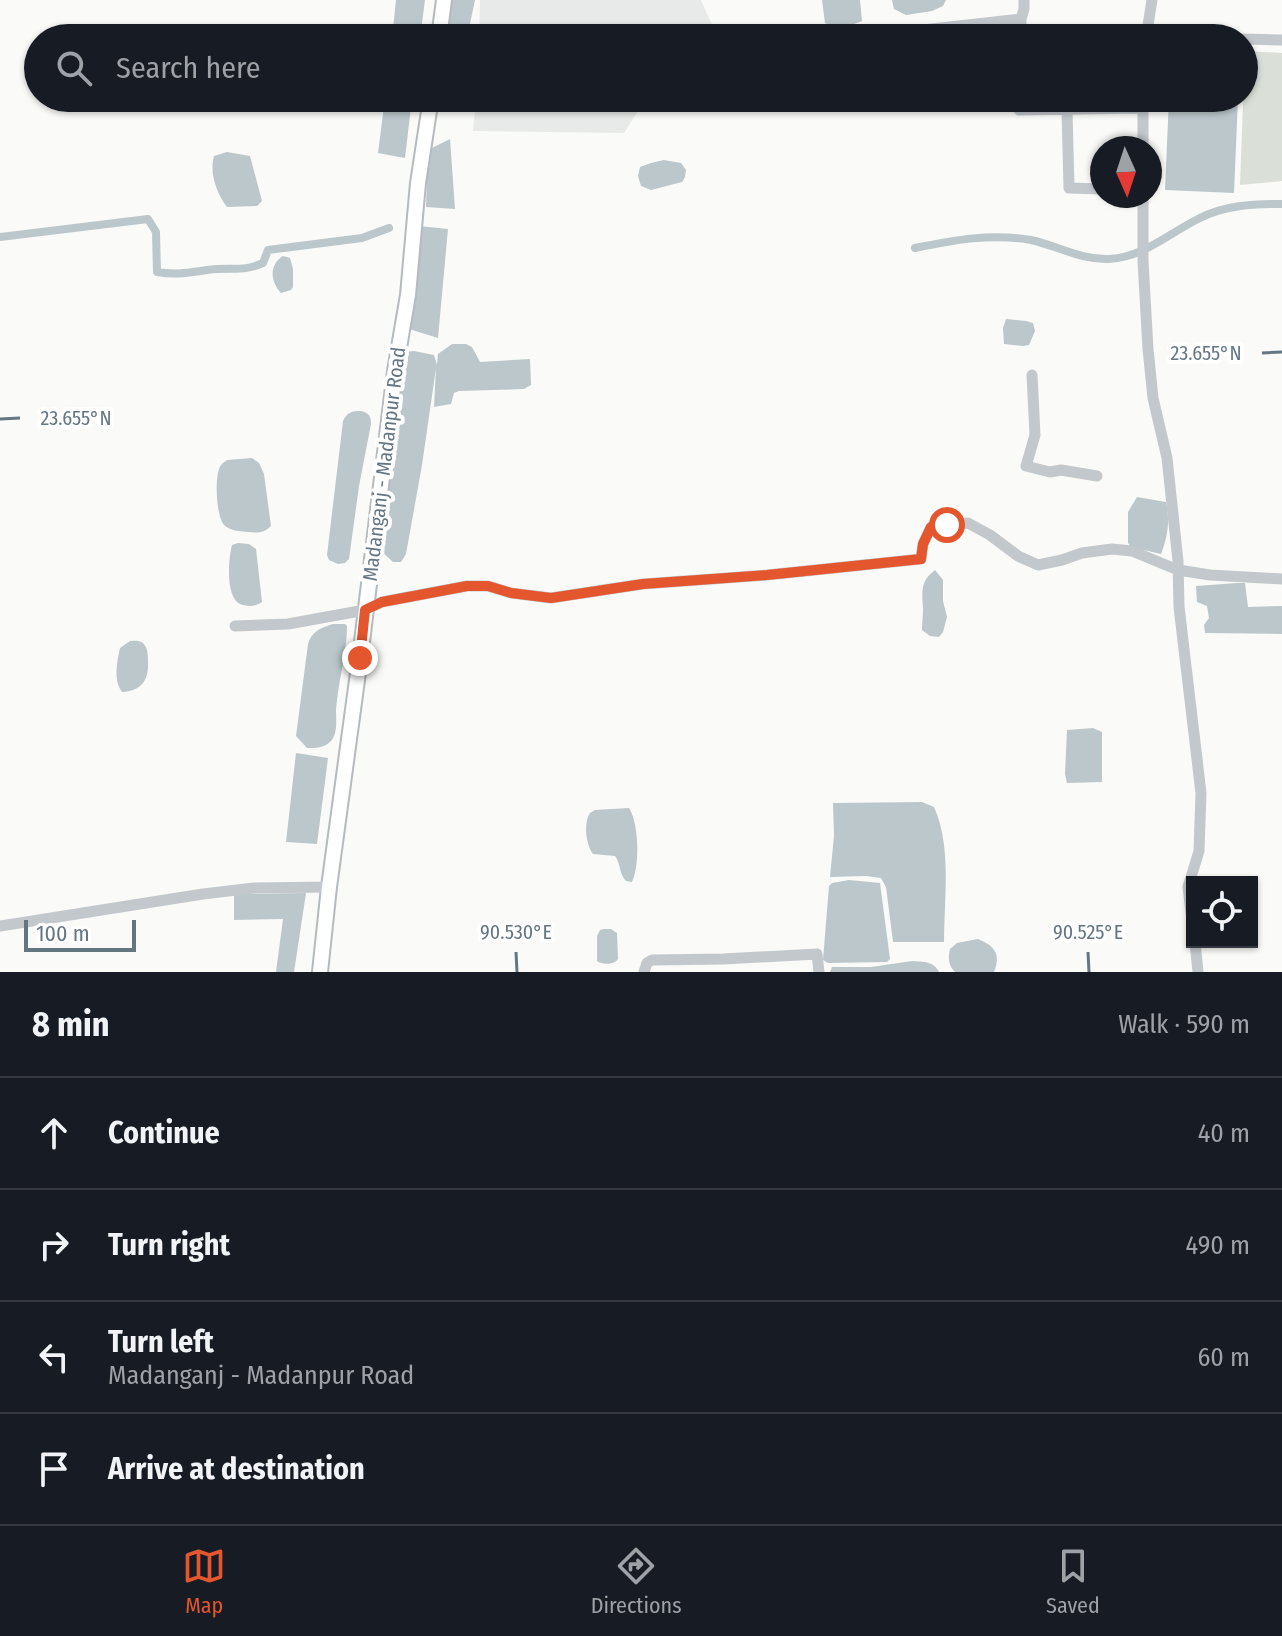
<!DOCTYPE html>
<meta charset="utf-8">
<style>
body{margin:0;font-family:"Fira Sans Condensed",sans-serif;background:#20242c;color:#f1f3f6}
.controls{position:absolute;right:24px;bottom:24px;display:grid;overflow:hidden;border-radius:0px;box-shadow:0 2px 6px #0004}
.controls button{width:72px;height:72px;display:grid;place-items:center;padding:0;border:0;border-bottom:2px solid #363941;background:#171b24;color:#f1f3f6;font:40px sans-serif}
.compass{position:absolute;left:1090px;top:136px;width:72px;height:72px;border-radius:50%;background:#171b24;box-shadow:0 2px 6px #0004;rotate:177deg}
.scale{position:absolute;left:24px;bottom:20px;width:112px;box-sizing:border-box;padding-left:8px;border:4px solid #657683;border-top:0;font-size:22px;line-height:28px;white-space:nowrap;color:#657683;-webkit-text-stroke:6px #fff;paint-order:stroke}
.stop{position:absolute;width:24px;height:24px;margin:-18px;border:6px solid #e4572e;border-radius:50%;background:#fff}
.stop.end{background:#e4572e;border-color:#fff;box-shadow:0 2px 8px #0008}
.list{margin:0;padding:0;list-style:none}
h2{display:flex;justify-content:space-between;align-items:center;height:104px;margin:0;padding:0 32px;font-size:34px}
h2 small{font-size:26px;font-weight:400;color:#9ea1a6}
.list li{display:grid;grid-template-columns:52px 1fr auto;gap:24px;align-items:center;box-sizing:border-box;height:112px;padding:0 32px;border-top:2px solid #363941}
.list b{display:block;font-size:30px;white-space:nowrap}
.list p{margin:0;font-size:26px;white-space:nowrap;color:#9ea1a6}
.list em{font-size:26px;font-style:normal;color:#9ea1a6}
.icon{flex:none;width:44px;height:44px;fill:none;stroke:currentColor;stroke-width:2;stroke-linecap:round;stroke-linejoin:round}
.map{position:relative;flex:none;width:1282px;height:972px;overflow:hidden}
.search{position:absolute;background:#171b24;box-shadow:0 2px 6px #0004;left:24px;right:24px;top:24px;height:88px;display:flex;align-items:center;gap:20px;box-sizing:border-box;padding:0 28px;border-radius:44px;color:#9ea1a6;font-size:30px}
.sheet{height:552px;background:#171b24}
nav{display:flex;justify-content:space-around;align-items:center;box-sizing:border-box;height:112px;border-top:2px solid #363941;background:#171b24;font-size:22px;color:#9ea1a6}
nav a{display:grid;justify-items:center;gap:4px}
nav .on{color:#e4572e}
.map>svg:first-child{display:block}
.built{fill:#e8e9e9}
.green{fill:#dadfd7}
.water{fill:#bbc7cb}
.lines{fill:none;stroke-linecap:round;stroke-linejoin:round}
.canal{stroke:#bbc7cb;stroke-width:8}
.major-casing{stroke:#b5babe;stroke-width:18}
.minor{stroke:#c3c8cc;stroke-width:11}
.major{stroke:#fff;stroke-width:14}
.route{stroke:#e4572e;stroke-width:10}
.ticks{fill:none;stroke:#657683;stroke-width:3}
.labels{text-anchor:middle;stroke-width:8;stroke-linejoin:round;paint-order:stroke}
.street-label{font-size:20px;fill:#657683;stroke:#fff}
.ticks-label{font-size:20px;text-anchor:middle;fill:#657683;stroke:#fff;stroke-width:8;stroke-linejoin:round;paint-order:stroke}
</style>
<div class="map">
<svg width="1282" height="972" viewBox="0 0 1282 972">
<rect width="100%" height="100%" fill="#fafaf8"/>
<path class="built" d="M 480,0 L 701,0 L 713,27 L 754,33 L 755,38 L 479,38 Z
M 476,98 L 646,98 L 624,133 L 473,131 Z"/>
<path class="green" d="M 1245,51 L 1282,53 L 1282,181 L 1240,185 Z"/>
<path class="water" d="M 396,0 L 425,0 L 420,38 L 392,38 Z
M 447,0 L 475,0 L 467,38 L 440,38 Z
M 822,0 L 860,0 L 862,21 C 851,26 835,29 825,23 Z
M 892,0 L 946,0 L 943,6 L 932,11 L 906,15 L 894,9 Z
M 385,98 L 412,98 L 405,158 L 378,153 Z
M 1169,98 L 1238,98 L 1234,193 L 1165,190 Z
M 450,139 L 455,209 L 426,207 L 428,150 Z
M 227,152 L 250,156 L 262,201 L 257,206 L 227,207 C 217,194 209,173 214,156 Z
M 664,160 L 681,163 L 686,170 L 685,177 L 682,182 L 651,190 L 641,186 L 638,176 L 640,167 L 651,163 Z
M 419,226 L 448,229 L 438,338 L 409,329 Z
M 283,256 L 290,258 L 293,269 L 293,287 L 291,290 L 281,293 C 270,281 269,265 283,256 Z
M 1006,319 L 1026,321 L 1033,323 L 1035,331 L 1029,345 L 1023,346 L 1004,344 L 1003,328 Z
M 452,344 L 466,344 L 472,347 L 480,362 L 530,359 L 531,385 L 524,389 L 459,391 L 454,393 L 451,404 L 434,407 L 436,368 L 422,465 L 406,554 L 401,562 L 393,562 L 378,548 L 402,352 L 414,351 L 434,355 L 437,365 L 438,354 Z
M 361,411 C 369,413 371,416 371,424 L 359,486 L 349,559 L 345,563 L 338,564 L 329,560 L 327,555 L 343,421 C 347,412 352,411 361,411 Z
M 252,458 L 259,463 L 264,474 L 271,526 C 264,533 258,533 248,532 C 240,531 230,531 224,525 C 216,515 215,481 219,469 C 221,464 223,463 227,460 Z
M 1137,497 L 1166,502 C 1170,522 1168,535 1161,554 L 1131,547 L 1128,543 L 1128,512 Z
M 238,543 L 249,544 L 256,549 L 262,602 C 256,606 251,607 243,605 C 225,601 228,560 232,545 Z
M 935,570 L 943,580 L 943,601 L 947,617 L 943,632 L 939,637 L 930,636 L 922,630 C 922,623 923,616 923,609 C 922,592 920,581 935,570 Z
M 1237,583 L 1245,583 L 1248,607 L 1282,606 L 1282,634 L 1205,633 L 1204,625 L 1209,618 L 1207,606 L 1197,602 L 1196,586 Z
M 333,624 L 345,624 L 347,626 C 347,654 338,681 336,710 C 336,719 338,733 331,741 C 325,748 315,748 307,748 L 296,736 L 308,644 C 312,631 320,628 333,624 Z
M 130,641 C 135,641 138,640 143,643 C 148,648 148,655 148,662 C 149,680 141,691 122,692 C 113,680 117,662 120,648 Z
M 1093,728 L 1102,732 L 1102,782 L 1067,783 L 1065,774 L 1067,730 Z
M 296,753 L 328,758 L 317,844 L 286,842 Z
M 922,802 L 934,807 C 952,847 944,898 944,942 L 893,942 L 886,887 L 881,878 L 866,876 L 830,877 L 834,836 L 833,803 Z
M 629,808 C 639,823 640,865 632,882 L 626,881 C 619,874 621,864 615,856 L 593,854 C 586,844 583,824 590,813 L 595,810 Z
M 849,880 L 880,883 L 890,959 L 887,962 L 828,963 L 823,960 L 829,886 L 832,883 Z
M 306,893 L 294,972 L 276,972 L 283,919 L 234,920 L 234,894 Z
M 604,929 L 611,929 L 617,933 L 618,959 C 614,965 602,965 597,961 L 597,936 L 600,930 Z
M 978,939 C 995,946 1001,954 994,972 L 955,972 C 948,965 948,957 950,949 L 957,943 Z
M 912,961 C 923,962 934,961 939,972 L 830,972 L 832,967 L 871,967 Z"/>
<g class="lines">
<path class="canal" d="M 0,237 L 148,219 L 156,232 L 157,272 C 181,276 194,271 217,269 C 237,268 244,271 263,263 L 268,250 L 362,238 L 389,228
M 915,248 C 954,240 992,233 1031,240 C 1058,246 1081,260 1109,259 C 1144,257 1168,234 1198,219 C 1224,205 1253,204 1282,204"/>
<defs>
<path id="major" d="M 439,38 L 444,0
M 320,972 L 329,887 L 360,658 L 395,371 L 408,295 L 418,183 L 431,98"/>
</defs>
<use href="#major" class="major-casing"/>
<path class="minor" d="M 1021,19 L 1024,9 L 1024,0
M 914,31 L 1021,19 L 1021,38
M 1146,35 L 1223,38
M 1146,38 L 1152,0
M 1244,39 L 1282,40
M 1020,98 L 1019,110 L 1143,108
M 1067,110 L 1069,188 L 1102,189
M 1143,148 L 1143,98
M 1143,196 L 1143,261 L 1148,349 L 1153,398 L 1167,458 L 1178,561 L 1179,607 L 1201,793 L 1199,851 L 1188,887 L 1192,920
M 1032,375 L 1035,435 L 1026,466 L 1050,472 L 1061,470 L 1097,476
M 235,626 L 288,624 L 365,610 L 382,602 L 467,586 L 488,586 L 511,593 L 551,598 L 643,584 L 767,575 L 921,559 L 923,544 L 931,527 L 968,523 L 990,535 L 1018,556 L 1038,565 L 1062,560 L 1082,553 L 1112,549 L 1132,551 L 1178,570 L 1210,575 L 1282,579
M 0,926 L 203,894 L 254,888 L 329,887
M 1195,942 L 1198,972
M 644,972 L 647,963 L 652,960 L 723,959 L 817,954 L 819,972"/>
<use href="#major" class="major"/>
</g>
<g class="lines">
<path class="route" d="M 360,658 L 365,610 L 382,602 L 467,586 L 488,586 L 511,593 L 551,598 L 643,584 L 767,575 L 921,559 L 923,544 L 931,527 L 947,525"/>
</g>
<path class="ticks" d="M 1262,353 L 1282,352M 0,419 L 20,418M 516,952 L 517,972M 1088,952 L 1089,972"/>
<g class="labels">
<g class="street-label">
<text transform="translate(384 464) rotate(-83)" y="7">Madanganj - Madanpur Road</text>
</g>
</g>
<g class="ticks-label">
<text x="1206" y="360">23.655°N</text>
<text x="76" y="425">23.655°N</text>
<text x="516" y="939">90.530°E</text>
<text x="1088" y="939">90.525°E</text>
</g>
</svg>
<div class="controls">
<button><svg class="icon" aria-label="locate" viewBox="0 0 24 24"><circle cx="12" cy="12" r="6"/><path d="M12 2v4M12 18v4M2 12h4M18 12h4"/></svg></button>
</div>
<svg class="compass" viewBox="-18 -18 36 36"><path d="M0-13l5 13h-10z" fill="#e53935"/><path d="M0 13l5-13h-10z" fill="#9ea1a6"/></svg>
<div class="scale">100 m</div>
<div class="stop" style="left:947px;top:525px"></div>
<div class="stop end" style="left:360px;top:658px"></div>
<div class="search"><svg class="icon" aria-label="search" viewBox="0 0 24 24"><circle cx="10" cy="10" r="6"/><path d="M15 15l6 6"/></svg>Search here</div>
</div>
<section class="sheet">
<h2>8 min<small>Walk · 590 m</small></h2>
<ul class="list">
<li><svg class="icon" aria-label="ahead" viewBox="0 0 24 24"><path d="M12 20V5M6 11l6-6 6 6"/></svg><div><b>Continue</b></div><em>40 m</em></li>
<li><svg class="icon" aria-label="right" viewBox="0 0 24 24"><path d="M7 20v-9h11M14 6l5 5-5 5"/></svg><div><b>Turn right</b></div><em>490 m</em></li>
<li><svg class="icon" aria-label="left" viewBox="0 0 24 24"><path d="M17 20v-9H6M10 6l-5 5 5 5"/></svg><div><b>Turn left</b><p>Madanganj - Madanpur Road</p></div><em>60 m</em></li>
<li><svg class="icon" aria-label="arrive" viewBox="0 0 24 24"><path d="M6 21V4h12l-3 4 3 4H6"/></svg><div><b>Arrive at destination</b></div></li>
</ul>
</section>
<nav>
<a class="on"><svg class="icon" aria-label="map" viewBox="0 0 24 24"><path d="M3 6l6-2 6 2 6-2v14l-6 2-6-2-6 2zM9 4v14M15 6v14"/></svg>Map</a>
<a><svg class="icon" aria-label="directions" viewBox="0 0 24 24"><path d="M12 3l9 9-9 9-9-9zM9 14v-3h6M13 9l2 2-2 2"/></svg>Directions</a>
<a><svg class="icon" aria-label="saved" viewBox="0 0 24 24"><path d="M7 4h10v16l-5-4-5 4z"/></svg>Saved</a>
</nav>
